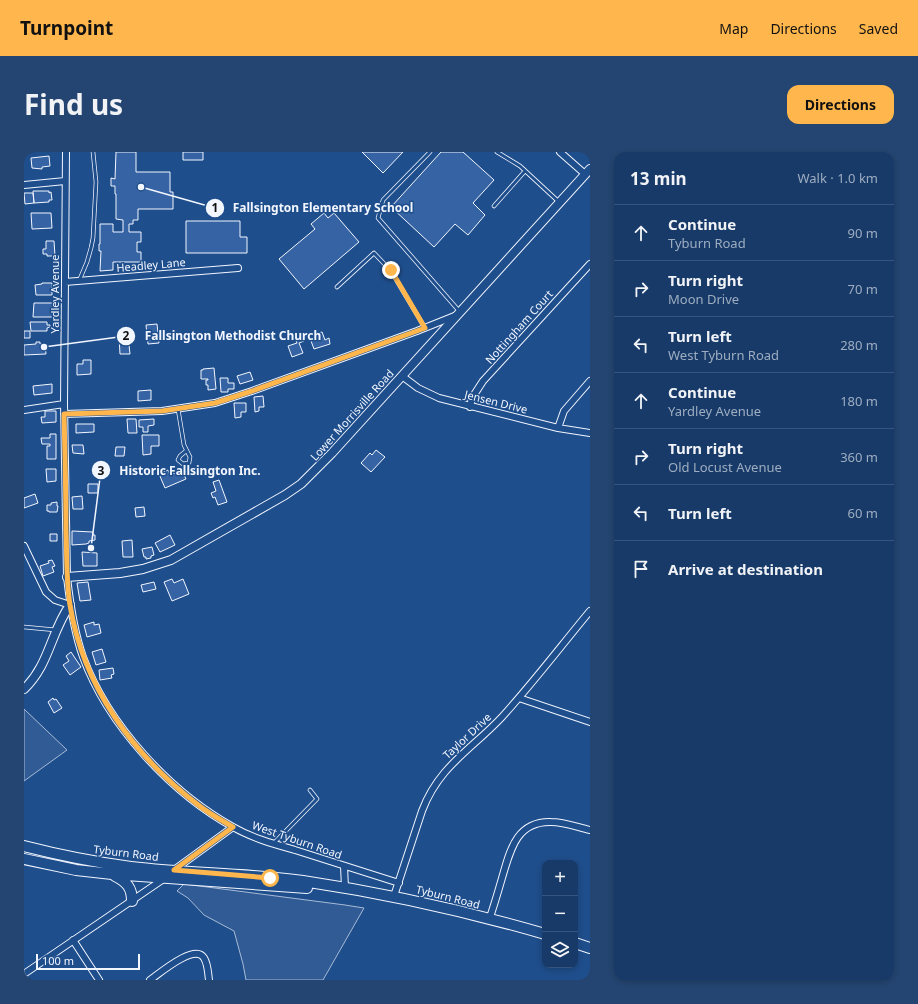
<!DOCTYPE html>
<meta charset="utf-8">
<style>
body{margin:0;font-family:"Noto Sans",sans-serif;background:#244571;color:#f1f3f6}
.controls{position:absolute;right:12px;bottom:12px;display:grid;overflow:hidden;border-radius:8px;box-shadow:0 2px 6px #0003}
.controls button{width:36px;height:36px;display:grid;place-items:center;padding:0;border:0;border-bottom:1px solid #36547d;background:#173a69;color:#f1f3f6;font:20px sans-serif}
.scale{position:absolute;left:12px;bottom:10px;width:104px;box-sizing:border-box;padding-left:4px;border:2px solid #f2f6ff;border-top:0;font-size:11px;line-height:14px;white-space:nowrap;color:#f2f6ff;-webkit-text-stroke:3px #1f4e8c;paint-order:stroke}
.stop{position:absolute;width:12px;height:12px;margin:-9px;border:3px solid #ffb74d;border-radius:50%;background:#fff}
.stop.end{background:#ffb74d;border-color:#fff;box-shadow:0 1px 4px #0008}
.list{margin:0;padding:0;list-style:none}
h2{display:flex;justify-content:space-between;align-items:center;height:52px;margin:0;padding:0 16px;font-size:17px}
h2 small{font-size:13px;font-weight:400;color:#9eadc0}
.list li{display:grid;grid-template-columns:26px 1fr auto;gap:12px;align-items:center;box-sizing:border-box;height:56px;padding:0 16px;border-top:1px solid #36547d}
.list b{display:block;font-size:15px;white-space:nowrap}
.list p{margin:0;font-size:13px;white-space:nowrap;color:#9eadc0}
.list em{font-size:13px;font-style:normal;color:#9eadc0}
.icon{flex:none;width:22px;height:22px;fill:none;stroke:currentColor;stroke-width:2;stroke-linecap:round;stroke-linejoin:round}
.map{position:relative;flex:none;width:566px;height:828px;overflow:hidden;border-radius:12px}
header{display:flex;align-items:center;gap:24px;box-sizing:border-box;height:56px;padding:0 20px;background:#ffb74d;color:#111}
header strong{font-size:19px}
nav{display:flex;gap:22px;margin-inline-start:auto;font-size:14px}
.intro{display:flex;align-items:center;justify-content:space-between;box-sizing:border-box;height:96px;padding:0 24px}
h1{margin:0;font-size:28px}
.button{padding:10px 18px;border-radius:12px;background:#ffb74d;color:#111;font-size:14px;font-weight:700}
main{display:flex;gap:24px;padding:0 24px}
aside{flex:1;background:#173a69;border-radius:12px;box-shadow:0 2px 6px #0003}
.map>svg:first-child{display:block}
.built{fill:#305b95;stroke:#a8bbd7}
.building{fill:#3563a3;stroke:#f2f6ff}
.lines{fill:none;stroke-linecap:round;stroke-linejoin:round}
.service-casing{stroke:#f2f6ff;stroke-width:4.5}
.minor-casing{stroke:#f2f6ff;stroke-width:8}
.tertiary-casing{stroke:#f2f6ff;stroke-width:10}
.primary-casing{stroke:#f2f6ff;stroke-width:12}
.service{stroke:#1f4e8c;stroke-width:3}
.minor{stroke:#1f4e8c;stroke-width:6}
.tertiary{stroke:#1f4e8c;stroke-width:8}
.primary{stroke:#1f4e8c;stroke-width:10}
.route{stroke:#ffb74d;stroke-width:5}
.labels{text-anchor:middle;stroke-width:3;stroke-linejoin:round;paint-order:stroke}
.street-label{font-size:11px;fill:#f2f6ff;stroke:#1f4e8c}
.leader{fill:none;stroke:#f2f6ff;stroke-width:1.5}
.callout-dot{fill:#f2f6ff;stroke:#1f4e8c;stroke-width:1.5}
.mark-label{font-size:12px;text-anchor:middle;font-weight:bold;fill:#111}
.callout-label{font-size:12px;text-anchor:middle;font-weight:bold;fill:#f2f6ff;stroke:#1f4e8c;stroke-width:3;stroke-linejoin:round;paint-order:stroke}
</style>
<header>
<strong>Turnpoint</strong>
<nav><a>Map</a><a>Directions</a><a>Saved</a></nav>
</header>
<div class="intro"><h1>Find us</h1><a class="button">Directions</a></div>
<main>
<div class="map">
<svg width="566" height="828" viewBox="0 0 566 828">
<rect width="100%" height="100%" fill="#1f4e8c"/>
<path class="built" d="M 0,557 L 43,598 L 0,629 Z
M 160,732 L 321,753 L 340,756 L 299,828 L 222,828 L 219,812 L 210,779 L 180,763 L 164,746 L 153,739 Z"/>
<path class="building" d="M 92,0 L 112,0 L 112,20 L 146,20 L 146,40 L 149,40 L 149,57 L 114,57 L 114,68 L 109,68 L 109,72 L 105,72 L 105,80 L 117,80 L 117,90 L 113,90 L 113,100 L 117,100 L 117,110 L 89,110 L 89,118 L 76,119 L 77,99 L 75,99 L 75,92 L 76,92 L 76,72 L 89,72 L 89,80 L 99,80 L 99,68 L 92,67 L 92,42 L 91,42 L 91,34 L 87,34 L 87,26 L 91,27 Z
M 159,0 L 179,0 L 179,8 L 159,8 Z
M 338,0 L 379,0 L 359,21 Z
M 417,0 L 439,0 L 470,28 L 449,51 L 461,63 L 444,83 L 431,72 L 410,95 L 367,55 Z
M 25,4 L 26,14 L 18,15 L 18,17 L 8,16 L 7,6 Z
M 9,39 L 25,39 L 25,41 L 27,40 L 28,48 L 25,48 L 25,50 L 10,51 Z
M 0,41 L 9,41 L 10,51 L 1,52 Z
M 7,61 L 27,61 L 28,76 L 8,77 Z
M 300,61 L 304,66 L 310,61 L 335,90 L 280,137 L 255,107 L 291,77 L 287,72 Z
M 162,69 L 216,69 L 216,85 L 223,85 L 223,101 L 162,101 Z
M 22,89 L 30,89 L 31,104 L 23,104 L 23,102 L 19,102 L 19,97 L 22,97 Z
M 18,131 L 28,131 L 28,143 L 12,143 L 11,133 L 18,132 Z
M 10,151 L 29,151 L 29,165 L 9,165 Z
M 6,170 L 23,170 L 23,173 L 26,173 L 26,175 L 23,176 L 23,179 L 7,179 Z
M 133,172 L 135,191 L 124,192 L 122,173 Z
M 0,179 L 6,179 L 6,186 L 0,186 Z
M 298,180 L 301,188 L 305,186 L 306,192 L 290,197 L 287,189 L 292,187 L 291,182 Z
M 278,183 L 280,189 L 275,191 L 279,201 L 268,205 L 264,194 L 273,191 L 271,186 Z
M 95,185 L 103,185 L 104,193 L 105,193 L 106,202 L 96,202 Z
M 12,190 L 16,190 L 16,192 L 21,192 L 22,202 L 0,203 L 0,193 L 12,192 Z
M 59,208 L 67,208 L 67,222 L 53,223 L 53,212 L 59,212 Z
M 190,216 L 192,237 L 184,238 L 184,233 L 182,233 L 182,228 L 184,228 L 184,227 L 177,227 L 177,218 L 179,218 L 179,217 Z
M 226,220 L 229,228 L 216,232 L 213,224 Z
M 196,226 L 204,226 L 204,231 L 210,231 L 210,237 L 204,237 L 204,240 L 197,240 Z
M 28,232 L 28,241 L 10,243 L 9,234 Z
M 127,238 L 127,248 L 114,249 L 114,239 Z
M 239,244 L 240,255 L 235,255 L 235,259 L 231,260 L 230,245 Z
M 210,251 L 222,251 L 222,260 L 217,260 L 217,265 L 211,266 Z
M 21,259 L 32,259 L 32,270 L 18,271 L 17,265 L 21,265 Z
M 103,267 L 112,267 L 113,281 L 104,281 Z
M 130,267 L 130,273 L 124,274 L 124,280 L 119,280 L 119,275 L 115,275 L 115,268 Z
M 52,272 L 70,272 L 70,280 L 52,281 Z
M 26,282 L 32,282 L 32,307 L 23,307 L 23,294 L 26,294 L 26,292 L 18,292 L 17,286 L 26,286 Z
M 118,283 L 135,283 L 135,294 L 127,294 L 127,302 L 119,303 Z
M 48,293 L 59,293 L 60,302 L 49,301 Z
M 92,295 L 101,295 L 100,304 L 91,304 Z
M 352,298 L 361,305 L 347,320 L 337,311 L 346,301 L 348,303 Z
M 22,317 L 32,317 L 32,329 L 23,330 Z
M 144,318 L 146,323 L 158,318 L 162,327 L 141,336 L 135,322 Z
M 195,328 L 203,350 L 194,353 L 191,345 L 189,346 L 187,341 L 192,339 L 189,330 Z
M 64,332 L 74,332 L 74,341 L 64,341 Z
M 11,342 L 14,351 L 0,356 L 0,346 Z
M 58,344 L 59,357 L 49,357 L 48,345 Z
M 33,350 L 33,354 L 34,354 L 33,360 L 25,360 L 25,359 L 23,359 L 23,353 L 27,353 L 27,351 Z
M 120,355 L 121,364 L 112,365 L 111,356 Z
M 48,379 L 69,380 L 69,383 L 71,383 L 71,388 L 65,389 L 65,391 L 62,392 L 48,393 Z
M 26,382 L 33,382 L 33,389 L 26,389 Z
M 146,383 L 151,393 L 136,400 L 131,391 Z
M 108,388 L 109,405 L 99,405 L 98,389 Z
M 128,395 L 130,403 L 127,404 L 127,406 L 122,407 L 122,405 L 120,405 L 118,397 Z
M 58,400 L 73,401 L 73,414 L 59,414 Z
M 28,408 L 31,414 L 28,415 L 30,420 L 19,424 L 16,414 L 25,411 L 24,409 Z
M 148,427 L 150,431 L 159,427 L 165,442 L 148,449 L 140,430 Z
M 64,430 L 67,448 L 56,449 L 53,431 Z
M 130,430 L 132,437 L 119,440 L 117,433 Z
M 70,470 L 70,473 L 75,472 L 77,481 L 63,485 L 60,473 Z
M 78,497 L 82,510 L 72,513 L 68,500 Z
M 47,500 L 57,515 L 46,523 L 39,513 L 45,509 L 42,504 Z
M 89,516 L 90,522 L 87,523 L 88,526 L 76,528 L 75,518 Z
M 29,546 L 30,548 L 32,547 L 38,556 L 30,561 L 24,550 Z"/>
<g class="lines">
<defs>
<path id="service" d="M 406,0 L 359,48 L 354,66 L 436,160
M 473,0 L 496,14 L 535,50
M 470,54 L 501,19
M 55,129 L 63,110 L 67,96 L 69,86 L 72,30 L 69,0
M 313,135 L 350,101 L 367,119 L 401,176
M 154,257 L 160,293 L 166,305 L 165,311 L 159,312 L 154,308 L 156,304 L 162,299
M 0,475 L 32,478
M 250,691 L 293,647 L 286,638"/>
<path id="minor" d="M 42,0 L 40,252 L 43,425 C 46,452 50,480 59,505 C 84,573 146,640 209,675 C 228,686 250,692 271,698 C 306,709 340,720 375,731
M 536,0 L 561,22
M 0,33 L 41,29
M 41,130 L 214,116
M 378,224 L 394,236 L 415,246 L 534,276 L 566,281
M 446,255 L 448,246 L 459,229 L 566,112
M 0,258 L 40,252
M 40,262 L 138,259 L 191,251 L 228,239 L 393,179 L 433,163
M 534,276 L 540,259 L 566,229
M 0,394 L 22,440 L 31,448 L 46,453
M 495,546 L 566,570
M 320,714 L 321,736
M 150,718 L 209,675
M 370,744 L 398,659 C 415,614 447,598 478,565 C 509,531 537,494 566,459
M 465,768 C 470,754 474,740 478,726 C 486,699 492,669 527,670 C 540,670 553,675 566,678
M 49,788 L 75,828
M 0,822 L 141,726
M 126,828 C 136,821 171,791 180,806 C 184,812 184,821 185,828"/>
<path id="tertiary" d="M 43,425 L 96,421 L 119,417 L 147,408 L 261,343 L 277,332 L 308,301 L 566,17
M 0,537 C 25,514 27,479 46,453"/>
<path id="primary" d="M 0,694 C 35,703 71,710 107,715 C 164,722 222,721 279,729 C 360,741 442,759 521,782
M 0,707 L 52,718 L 88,722 L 283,736
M 91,724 C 103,730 108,736 108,749
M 551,791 L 566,796"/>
</defs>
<use href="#service" class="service-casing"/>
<use href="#minor" class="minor-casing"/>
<use href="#tertiary" class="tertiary-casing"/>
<use href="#primary" class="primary-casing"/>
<use href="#service" class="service"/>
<use href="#minor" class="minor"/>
<use href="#tertiary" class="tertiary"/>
<use href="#primary" class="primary"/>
</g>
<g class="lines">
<path class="route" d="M 246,726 L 150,718 L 209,675 C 197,668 184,661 173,652 C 109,603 59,534 46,453 C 42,428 43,403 42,378 C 42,339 41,301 40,262 L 138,259 L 191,251 L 228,239 L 401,176 L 367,118"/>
</g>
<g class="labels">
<g class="street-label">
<text transform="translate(127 113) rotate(-5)" y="4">Headley Lane</text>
<text transform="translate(31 142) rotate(-90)" y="4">Yardley Avenue</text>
<text transform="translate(495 175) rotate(-48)" y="4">Nottingham Court</text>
<text transform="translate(472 250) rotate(14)" y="4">Jensen Drive</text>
<text transform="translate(328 263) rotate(-48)" y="4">Lower Morrisville Road</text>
<text transform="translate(443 584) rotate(-43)" y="4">Taylor Drive</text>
<text transform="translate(273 688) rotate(19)" y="4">West Tyburn Road</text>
<text transform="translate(102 701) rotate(7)" y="4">Tyburn Road</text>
<text transform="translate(424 745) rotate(14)" y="4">Tyburn Road</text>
</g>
</g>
<path class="leader" d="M117 35L191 56M20 195L102 184M67 396L77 318"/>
<g class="callout-dot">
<circle cx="117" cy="35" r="4"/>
<circle cx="20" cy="195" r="4"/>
<circle cx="67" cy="396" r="4"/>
<circle cx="191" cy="56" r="10"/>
<circle cx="102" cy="184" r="10"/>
<circle cx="77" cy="318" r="10"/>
</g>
<g class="mark-label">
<text x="191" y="60">1</text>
<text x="102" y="188">2</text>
<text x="77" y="323">3</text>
</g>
<g class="callout-label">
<text x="299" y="60">Fallsington Elementary School</text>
<text x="209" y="188">Fallsington Methodist Church</text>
<text x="166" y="323">Historic Fallsington Inc.</text>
</g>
</svg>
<div class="controls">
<button>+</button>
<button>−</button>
<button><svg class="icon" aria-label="layers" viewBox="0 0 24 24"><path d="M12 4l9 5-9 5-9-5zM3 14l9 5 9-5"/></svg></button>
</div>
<div class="scale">100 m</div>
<div class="stop" style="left:246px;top:726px"></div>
<div class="stop end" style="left:367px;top:118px"></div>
</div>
<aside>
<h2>13 min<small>Walk · 1.0 km</small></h2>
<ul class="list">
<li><svg class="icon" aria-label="ahead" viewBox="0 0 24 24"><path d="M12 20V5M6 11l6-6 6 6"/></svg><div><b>Continue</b><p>Tyburn Road</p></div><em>90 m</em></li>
<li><svg class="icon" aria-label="right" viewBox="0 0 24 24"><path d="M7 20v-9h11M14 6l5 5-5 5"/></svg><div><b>Turn right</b><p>Moon Drive</p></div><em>70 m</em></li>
<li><svg class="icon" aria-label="left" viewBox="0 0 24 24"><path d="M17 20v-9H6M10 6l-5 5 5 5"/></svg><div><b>Turn left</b><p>West Tyburn Road</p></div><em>280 m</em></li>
<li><svg class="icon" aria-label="ahead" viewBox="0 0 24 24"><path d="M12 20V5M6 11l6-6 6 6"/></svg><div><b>Continue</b><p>Yardley Avenue</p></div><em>180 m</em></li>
<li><svg class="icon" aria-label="right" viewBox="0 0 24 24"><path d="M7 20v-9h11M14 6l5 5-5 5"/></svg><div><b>Turn right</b><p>Old Locust Avenue</p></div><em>360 m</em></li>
<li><svg class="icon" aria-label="left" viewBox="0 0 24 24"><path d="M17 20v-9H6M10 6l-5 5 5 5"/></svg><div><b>Turn left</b></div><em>60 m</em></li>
<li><svg class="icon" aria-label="arrive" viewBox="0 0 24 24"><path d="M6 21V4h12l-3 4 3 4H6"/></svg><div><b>Arrive at destination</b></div></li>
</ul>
</aside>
</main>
